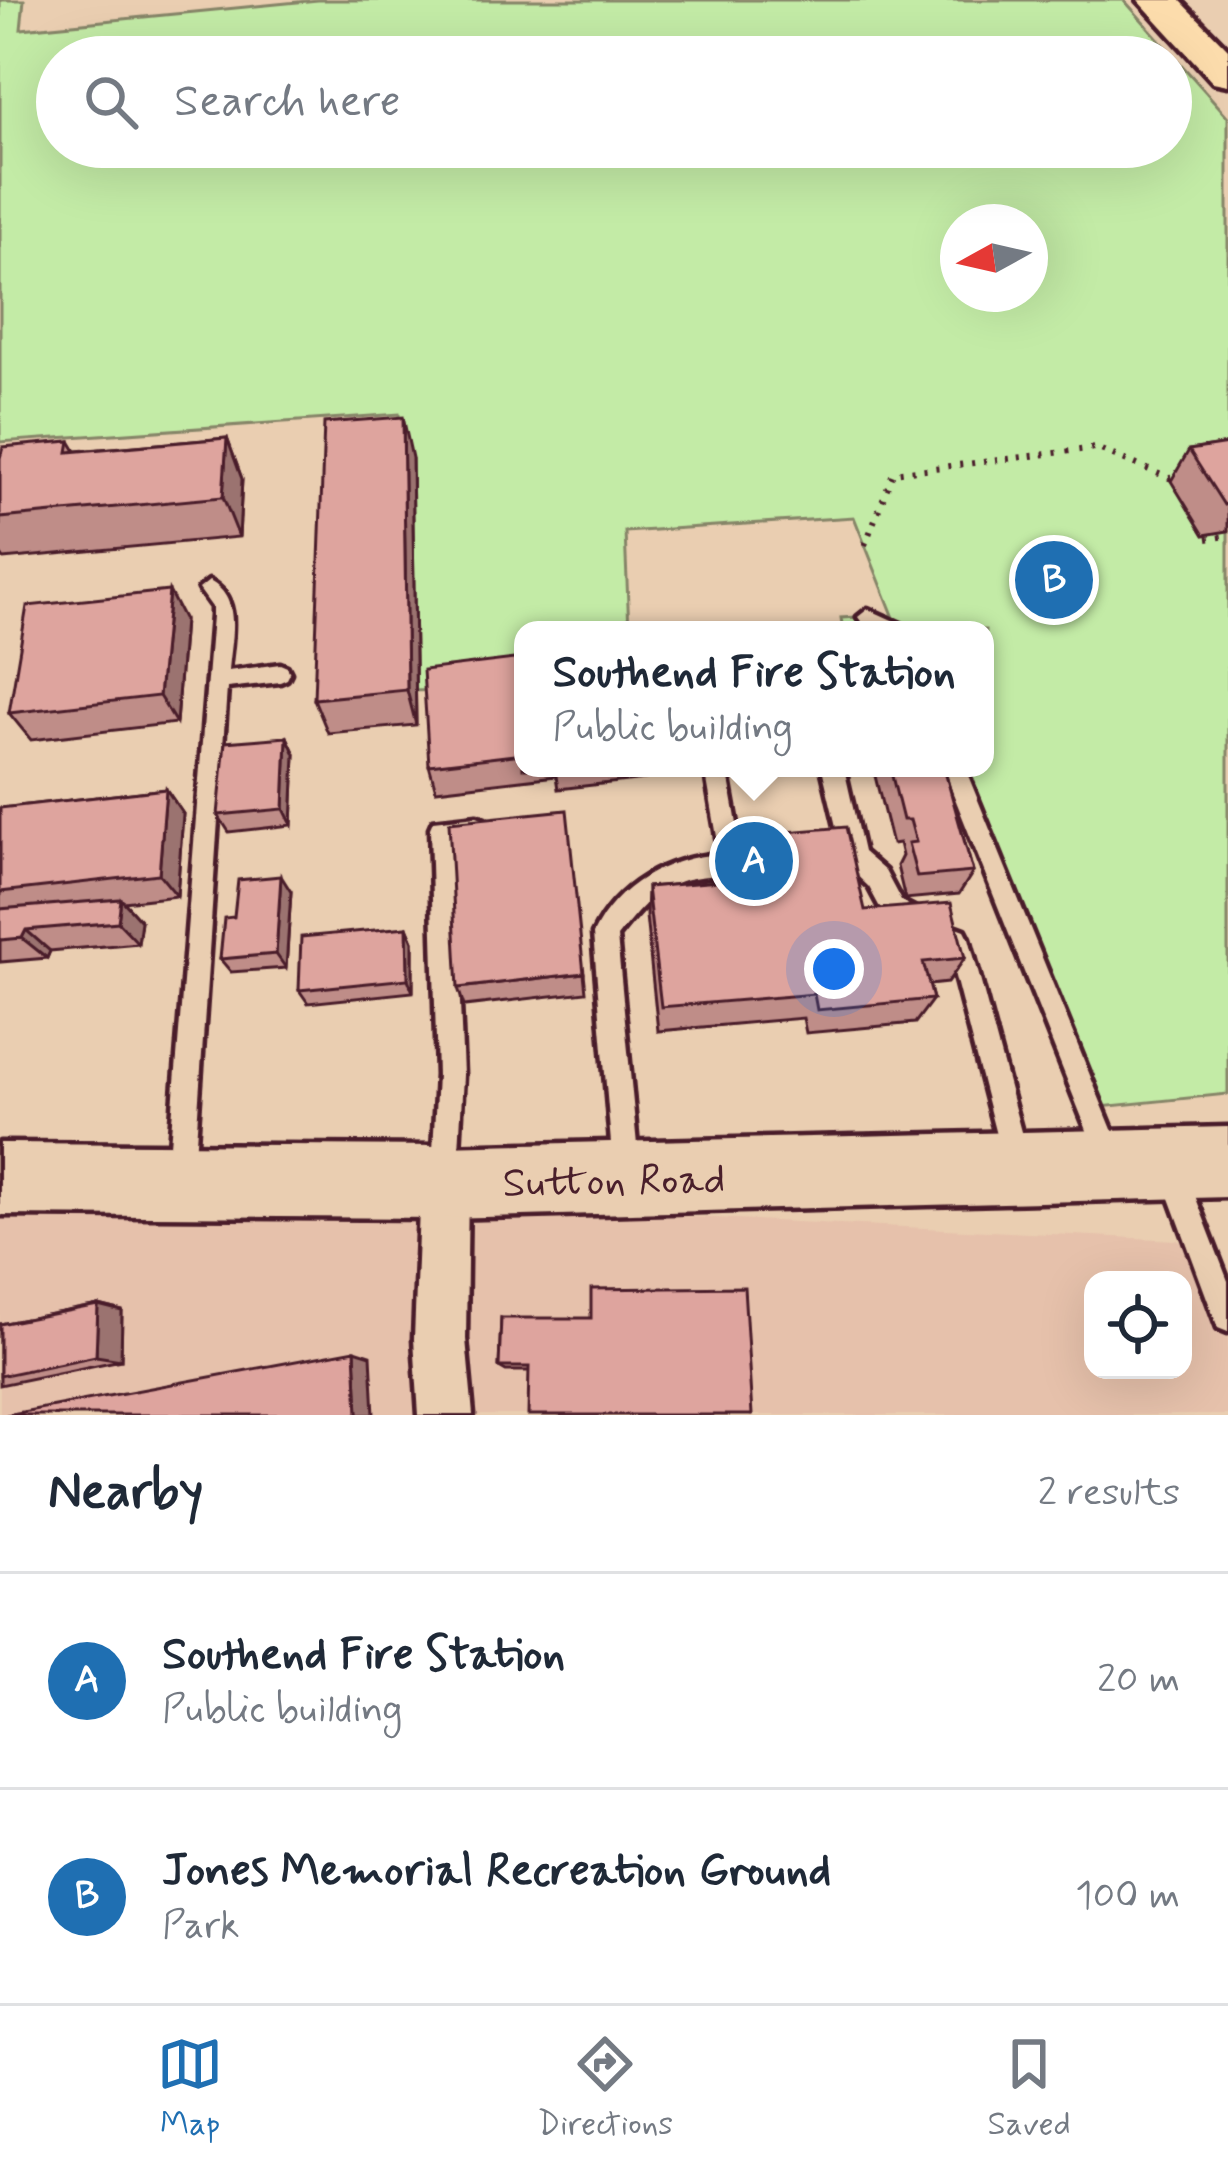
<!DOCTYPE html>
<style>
body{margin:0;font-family:Mynerve,sans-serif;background:#f6f6f7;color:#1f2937}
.controls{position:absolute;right:36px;bottom:36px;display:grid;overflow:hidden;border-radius:24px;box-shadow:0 12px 48px #0002}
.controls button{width:108px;height:108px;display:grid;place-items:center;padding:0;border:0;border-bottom:3px solid #e0e1e3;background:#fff;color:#1f2937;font:60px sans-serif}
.compass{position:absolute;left:940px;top:204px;width:108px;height:108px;border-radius:50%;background:#fff;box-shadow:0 12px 48px #0002;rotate:262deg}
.you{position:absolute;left:834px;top:969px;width:42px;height:42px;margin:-30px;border:9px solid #fff;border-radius:50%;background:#1a73e8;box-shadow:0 0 0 18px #1a73e833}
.badge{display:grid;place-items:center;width:78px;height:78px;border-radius:50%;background:#1f6fb2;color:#fff;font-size:39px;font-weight:700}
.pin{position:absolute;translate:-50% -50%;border:6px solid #fff;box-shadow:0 3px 12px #0006}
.popup{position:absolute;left:514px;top:621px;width:480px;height:156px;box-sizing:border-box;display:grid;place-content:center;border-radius:24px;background:#fff;filter:drop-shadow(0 3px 9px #0005);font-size:39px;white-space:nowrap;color:#747a83}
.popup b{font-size:45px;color:#1f2937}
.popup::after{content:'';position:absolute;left:50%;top:100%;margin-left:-24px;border:24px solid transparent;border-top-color:#fff}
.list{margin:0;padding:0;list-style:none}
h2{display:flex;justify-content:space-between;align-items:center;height:156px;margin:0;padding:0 48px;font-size:51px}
h2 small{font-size:39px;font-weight:400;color:#747a83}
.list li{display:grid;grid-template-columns:78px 1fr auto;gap:36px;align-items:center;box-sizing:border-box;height:216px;padding:0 48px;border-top:3px solid #e0e1e3}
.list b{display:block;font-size:45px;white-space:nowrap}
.list p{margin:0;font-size:39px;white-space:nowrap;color:#747a83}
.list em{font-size:39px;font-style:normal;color:#747a83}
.icon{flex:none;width:66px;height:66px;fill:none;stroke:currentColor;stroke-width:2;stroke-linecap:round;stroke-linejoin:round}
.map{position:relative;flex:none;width:1228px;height:1415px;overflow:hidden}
.search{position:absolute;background:#fff;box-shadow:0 12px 48px #0002;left:36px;right:36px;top:36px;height:132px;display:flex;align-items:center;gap:30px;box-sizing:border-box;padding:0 42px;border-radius:66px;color:#747a83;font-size:45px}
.sheet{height:588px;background:#fff}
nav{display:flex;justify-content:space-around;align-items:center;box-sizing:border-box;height:168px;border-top:3px solid #e0e1e3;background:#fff;font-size:33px;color:#747a83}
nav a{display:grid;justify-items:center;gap:6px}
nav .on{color:#1f6fb2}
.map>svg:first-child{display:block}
.built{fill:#e6c1ab;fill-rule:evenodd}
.green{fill:#c3eba6;stroke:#868568;stroke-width:3;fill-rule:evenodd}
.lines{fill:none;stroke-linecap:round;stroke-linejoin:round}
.lane-casing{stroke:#4a1f2b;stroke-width:9}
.street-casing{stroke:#4a1f2b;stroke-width:9}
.secondary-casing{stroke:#4a1f2b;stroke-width:9}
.primary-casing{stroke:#4a1f2b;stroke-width:9}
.path{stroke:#4a1f2b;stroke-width:6;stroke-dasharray:3 9;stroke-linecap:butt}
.lane{fill:#eaceb1;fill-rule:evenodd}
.street{fill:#eaceb1;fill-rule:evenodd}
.secondary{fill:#eaceb1;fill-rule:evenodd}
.primary{fill:#fcdcac;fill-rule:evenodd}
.wall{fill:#bf8d88;stroke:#4a1f2b;stroke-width:3}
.shaded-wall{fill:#9b736f;stroke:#4a1f2b;stroke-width:3}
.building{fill:#dea49e;stroke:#4a1f2b;stroke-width:3}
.labels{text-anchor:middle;stroke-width:9;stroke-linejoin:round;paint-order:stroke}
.near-street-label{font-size:42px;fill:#4a1f2b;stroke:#eaceb1}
</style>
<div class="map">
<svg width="1228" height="1415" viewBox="0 0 1228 1415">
<rect width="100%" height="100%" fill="#eaceb1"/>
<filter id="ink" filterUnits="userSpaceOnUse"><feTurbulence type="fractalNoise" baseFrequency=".00833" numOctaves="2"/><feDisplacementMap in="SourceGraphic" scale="24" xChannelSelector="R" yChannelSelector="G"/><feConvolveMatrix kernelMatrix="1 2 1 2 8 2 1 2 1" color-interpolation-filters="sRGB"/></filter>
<g filter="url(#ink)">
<path class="built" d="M 0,1184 L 1177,1240 L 1228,1266 L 1228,1415 L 0,1415 ZM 1093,1280 L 1183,1280 L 1183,1370 L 1093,1370 Z"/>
<path class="green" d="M 0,0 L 24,0 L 21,29 L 318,0 L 1124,0 L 1228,117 L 1228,1094 L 1091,1108 L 954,768 L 985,768 L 985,630 L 843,630 L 841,618 L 893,615 L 854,517 L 625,532 L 629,630 L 523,630 L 523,689 L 406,691 L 399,414 L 0,442 ZM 57,57 L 1171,57 L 1171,147 L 57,147 ZM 958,222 L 1030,222 L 1030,294 L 958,294 Z"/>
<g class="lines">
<defs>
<path id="lane" d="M 209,581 C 243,598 230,639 228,671 L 280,664 L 287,667 L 290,673 L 287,679 L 280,682 L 227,688 L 194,1171 L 190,1180 L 181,1184 L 172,1180 L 168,1171 L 212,616 L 212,607 L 199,589 Z
M 868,609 L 901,624 L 904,630 C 887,630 868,633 858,617 Z
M 705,768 L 727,768 L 744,863 L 741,870 C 725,876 709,875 693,878 C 658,884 638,911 617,937 L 639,1166 L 635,1175 L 626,1179 L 617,1175 L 613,1166 L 593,934 C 617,884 666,858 720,854 Z
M 822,768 L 844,768 L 863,852 L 885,871 L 901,901 L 920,911 L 924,919 L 920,927 L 912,930 L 885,917 L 869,887 L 845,864 Z
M 943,768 L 965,768 L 1122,1154 L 1118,1163 L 1109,1167 L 1100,1163 Z
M 477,816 L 485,819 L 488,826 L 485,833 L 453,837 L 463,1075 L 458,1170 L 454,1179 L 445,1183 L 436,1179 L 432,1170 L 437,1075 L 430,828 L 433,821 Z
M 957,927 L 965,930 L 969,938 L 1028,1158 L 1024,1167 L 1015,1171 L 1006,1167 L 1002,1158 L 945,938 L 949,930 Z
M 1173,1158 L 1182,1162 L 1228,1281 L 1228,1332 L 1218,1328 L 1160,1171 L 1164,1162 Z"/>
<path id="street" d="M 444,1158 L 461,1165 L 468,1182 L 466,1339 L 473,1415 L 419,1415 L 414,1339 L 420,1182 L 427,1165 Z"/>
<path id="secondary" d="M 1228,1127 L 1228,1197 L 444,1218 L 0,1215 L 0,1143 L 444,1146 Z"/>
<path id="primary" d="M 1138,0 L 1180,0 L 1228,49 L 1228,85 L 1213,82 Z"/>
</defs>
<use href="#lane" class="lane-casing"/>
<use href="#street" class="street-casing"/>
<use href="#secondary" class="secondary-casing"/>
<use href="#primary" class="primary-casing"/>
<path class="path" d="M 1207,539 L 1228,536
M 865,545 L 893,473 L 1096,448 L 1169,478 L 1177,477"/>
<use href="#lane" class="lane"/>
<use href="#street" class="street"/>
<use href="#secondary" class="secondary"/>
<use href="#primary" class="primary"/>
</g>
<path class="wall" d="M 227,438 L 242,479 L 239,537 L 4,559 L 0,553 L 0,458 L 70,441 L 76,451 Z
M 1228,444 L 1228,531 L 1204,535 L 1171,481 L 1189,450 Z
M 412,458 L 416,725 L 328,733 L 314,699 Z
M 184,620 L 176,723 L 31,740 L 9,713 Z
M 523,658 L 523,768 L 645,768 L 645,779 L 558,789 L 556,776 L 436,790 L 429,765 Z
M 287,737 L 295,754 L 292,825 L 229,832 L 218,815 Z
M 873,768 L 944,768 L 973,872 L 959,894 L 905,899 L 897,866 L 902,856 L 899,843 L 892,844 Z
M 166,789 L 183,814 L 177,896 L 124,902 L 141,921 L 138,943 L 50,951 L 47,958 L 0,962 L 0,808 Z
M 785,832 L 865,910 L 965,958 L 947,983 L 929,985 L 933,999 L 915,1023 L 806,1033 L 803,1018 L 658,1031 L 646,916 L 647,887 L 779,876 L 777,863 Z
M 291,892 L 286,968 L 231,972 L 220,959 L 234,917 Z
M 407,927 L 413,941 L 413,992 L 308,1003 L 299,990 Z
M 584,973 L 586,992 L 464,1006 L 458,988 Z
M 98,1305 L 122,1311 L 121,1360 L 0,1385 L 0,1324 Z
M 501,1318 L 752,1415 L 529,1371 L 506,1371 L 499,1367 Z"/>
<path class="shaded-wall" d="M 403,417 L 412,458 L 416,725 L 407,690 Z
M 227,438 L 242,479 L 239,537 L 223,497 Z
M 169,591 L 184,620 L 176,723 L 159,696 Z
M 287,737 L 295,754 L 292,825 L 284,809 Z
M 166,789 L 183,814 L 177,896 L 159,874 Z
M 281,876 L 291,892 L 286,968 L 276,954 Z
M 121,899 L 141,921 L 138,943 L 118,922 Z
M 407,927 L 413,941 L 413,992 L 408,979 Z
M 26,930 L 50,951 L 47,958 L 22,938 Z
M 98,1305 L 122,1311 L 121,1360 L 96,1356 Z
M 355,1350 L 371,1355 L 374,1415 L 358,1415 Z"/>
<path class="building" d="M 403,417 L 407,690 L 314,699 L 324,423 Z
M 227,438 L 223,497 L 0,518 L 0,458 L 3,447 L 70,441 L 68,452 Z
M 1228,444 L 1228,504 L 1224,505 L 1189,450 Z
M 169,591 L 159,696 L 9,713 L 27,606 Z
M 523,658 L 523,754 L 429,765 L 423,670 Z
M 287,737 L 284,809 L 218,815 L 225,742 Z
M 890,768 L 944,768 L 973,872 L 917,877 L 908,843 L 916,842 L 910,820 L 903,820 Z
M 166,789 L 159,874 L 0,892 L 0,808 Z
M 567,810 L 584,973 L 458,988 L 449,822 Z
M 846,827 L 865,910 L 951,903 L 965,958 L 923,962 L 933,999 L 817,1010 L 814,994 L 661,1007 L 647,887 L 793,875 L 785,832 Z
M 281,876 L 276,954 L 220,959 L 224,918 L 234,917 L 238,880 Z
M 121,899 L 118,922 L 26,930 L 22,938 L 0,940 L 0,909 Z
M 407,927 L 408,979 L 299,990 L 301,937 Z
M 744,1287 L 752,1415 L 528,1415 L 529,1367 L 499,1367 L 501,1318 L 591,1318 L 591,1289 Z
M 98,1305 L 96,1356 L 0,1376 L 0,1324 Z
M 355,1350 L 358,1415 L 6,1415 Z"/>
</g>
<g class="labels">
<g class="near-street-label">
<text transform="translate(614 1179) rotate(-1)" y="15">Sutton Road</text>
</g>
</g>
</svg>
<div class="controls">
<button><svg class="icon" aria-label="locate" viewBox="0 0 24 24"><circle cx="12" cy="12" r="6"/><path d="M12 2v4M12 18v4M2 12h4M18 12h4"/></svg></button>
</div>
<svg class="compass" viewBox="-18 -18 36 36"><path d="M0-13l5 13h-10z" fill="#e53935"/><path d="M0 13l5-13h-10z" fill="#747a83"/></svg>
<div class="you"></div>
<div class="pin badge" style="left:754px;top:861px">A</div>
<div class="popup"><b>Southend Fire Station</b>Public building</div>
<div class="pin badge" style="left:1054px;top:580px">B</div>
<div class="search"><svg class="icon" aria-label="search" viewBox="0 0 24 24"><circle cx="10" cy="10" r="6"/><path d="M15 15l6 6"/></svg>Search here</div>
</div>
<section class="sheet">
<h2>Nearby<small>2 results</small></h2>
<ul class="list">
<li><span class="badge">A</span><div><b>Southend Fire Station</b><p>Public building</p></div><em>20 m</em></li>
<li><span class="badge">B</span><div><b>Jones Memorial Recreation Ground</b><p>Park</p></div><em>100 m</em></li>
</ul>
</section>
<nav>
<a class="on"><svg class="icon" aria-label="map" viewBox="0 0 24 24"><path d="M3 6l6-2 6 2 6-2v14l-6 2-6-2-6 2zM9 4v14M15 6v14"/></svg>Map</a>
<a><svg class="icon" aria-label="directions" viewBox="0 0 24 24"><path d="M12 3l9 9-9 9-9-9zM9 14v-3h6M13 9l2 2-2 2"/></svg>Directions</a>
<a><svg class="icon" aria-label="saved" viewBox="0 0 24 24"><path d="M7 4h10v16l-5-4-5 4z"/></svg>Saved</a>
</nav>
